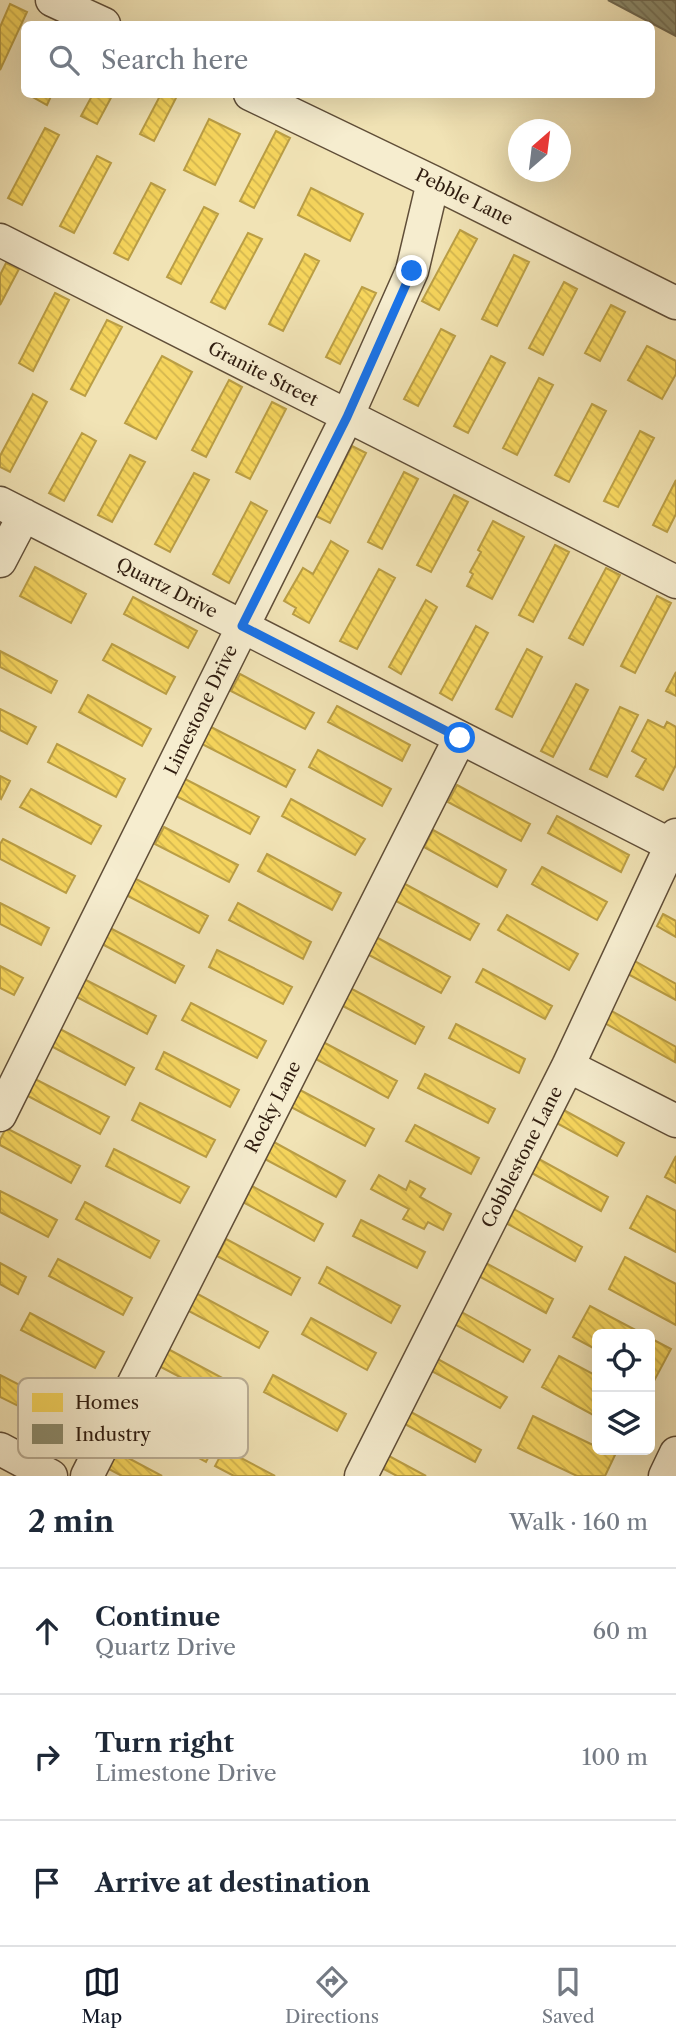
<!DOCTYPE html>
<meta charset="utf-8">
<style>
body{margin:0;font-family:"Libre Caslon Text",serif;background:#f2f2f3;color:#1f2937}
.controls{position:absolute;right:21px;bottom:21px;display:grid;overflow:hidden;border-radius:10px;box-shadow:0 7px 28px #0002}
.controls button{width:63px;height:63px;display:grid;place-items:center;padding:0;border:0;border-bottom:2px solid #e0e1e3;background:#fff;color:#1f2937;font:35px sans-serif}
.compass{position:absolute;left:508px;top:119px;width:63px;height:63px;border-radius:50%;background:#fff;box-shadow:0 7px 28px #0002;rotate:28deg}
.stop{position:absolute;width:21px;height:21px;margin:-16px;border:5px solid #1a73e8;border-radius:50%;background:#fff}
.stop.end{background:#1a73e8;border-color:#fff;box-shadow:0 2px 7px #0008}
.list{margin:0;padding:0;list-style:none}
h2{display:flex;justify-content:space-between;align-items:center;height:91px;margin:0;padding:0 28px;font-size:30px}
h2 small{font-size:23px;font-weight:400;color:#747a83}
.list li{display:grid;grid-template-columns:46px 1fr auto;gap:21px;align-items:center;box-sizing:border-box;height:126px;padding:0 28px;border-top:2px solid #e0e1e3}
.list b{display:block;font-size:26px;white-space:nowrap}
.list p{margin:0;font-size:23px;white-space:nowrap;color:#747a83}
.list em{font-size:23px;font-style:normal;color:#747a83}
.icon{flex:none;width:38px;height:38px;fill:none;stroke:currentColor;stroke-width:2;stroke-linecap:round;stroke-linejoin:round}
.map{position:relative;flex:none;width:676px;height:1476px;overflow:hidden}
.search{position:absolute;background:#fff;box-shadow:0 7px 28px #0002;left:21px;right:21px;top:21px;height:77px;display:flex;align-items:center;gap:18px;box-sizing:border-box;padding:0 24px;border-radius:10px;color:#747a83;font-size:26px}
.sheet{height:469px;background:#fff}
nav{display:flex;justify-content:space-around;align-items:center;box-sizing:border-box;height:98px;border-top:2px solid #e0e1e3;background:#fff;font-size:19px;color:#747a83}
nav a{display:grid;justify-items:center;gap:4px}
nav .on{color:#111827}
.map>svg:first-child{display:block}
.homes{fill:url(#homes-back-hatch);stroke:#ba9e45;stroke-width:2}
.industry{fill:url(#industry-back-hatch);stroke:#706a52;stroke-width:2}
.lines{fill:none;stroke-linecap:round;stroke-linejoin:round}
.minor-casing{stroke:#604e38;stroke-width:35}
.minor{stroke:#f6edcf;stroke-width:32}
.route{stroke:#1a73e8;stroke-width:9}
.labels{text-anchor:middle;stroke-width:7;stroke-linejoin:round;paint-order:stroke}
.street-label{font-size:18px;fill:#2f1c0f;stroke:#f6edcf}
.key{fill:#f6edcf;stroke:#baae95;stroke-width:2}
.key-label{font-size:19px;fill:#2f1c0f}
</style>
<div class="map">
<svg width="676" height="1476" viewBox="0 0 676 1476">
<defs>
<pattern id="homes-back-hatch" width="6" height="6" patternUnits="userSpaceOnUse" patternTransform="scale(1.75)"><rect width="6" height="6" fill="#f6d55c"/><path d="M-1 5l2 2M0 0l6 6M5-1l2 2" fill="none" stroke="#d3b64f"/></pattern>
<pattern id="industry-back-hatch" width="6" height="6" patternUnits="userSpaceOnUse" patternTransform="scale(1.75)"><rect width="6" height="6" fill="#8c8c6e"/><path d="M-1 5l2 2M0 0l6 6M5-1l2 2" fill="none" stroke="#737259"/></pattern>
</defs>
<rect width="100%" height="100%" fill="#f1e3b5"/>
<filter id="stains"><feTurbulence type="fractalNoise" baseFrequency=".00286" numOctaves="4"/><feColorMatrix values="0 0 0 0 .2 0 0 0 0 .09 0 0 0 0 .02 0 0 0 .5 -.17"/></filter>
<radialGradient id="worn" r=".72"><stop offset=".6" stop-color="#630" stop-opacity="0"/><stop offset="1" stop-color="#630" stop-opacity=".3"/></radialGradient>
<path class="homes" d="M 10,4 L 27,12 L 0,70 L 0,27 Z
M 32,94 L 52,94 L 47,105 L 31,96 Z
M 93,94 L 113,94 L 97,124 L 81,116 Z
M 161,94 L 178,94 L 154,141 L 140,134 Z
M 209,119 L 240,134 L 215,185 L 184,170 Z
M 45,128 L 59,135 L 22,205 L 8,198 Z
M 276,131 L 290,138 L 254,208 L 240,201 Z
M 97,156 L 111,163 L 74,233 L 60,226 Z
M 151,183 L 165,190 L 128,260 L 114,253 Z
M 311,188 L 363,214 L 350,241 L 298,215 Z
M 204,207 L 218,214 L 181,284 L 167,277 Z
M 460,230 L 477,239 L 439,310 L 422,301 Z
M 248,233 L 262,239 L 225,309 L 211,302 Z
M 305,254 L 319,261 L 283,331 L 269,324 Z
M 514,255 L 529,262 L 497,326 L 482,319 Z
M 6,263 L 19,269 L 0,305 L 0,275 Z
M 564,282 L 577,289 L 543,355 L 529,348 Z
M 362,287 L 376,293 L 340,364 L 326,357 Z
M 55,293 L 69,300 L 33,371 L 19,363 Z
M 611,305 L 625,312 L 600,361 L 585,353 Z
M 107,320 L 122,327 L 85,396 L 71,389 Z
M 441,329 L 455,336 L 418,406 L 404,399 Z
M 647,346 L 676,361 L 676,374 L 662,399 L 628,380 Z
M 162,356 L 192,372 L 156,439 L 125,423 Z
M 491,356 L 505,363 L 468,433 L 454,426 Z
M 539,378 L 553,385 L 517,455 L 503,448 Z
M 229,380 L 242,387 L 206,457 L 192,450 Z
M 33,394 L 47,402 L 10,472 L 0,467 L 0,456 Z
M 272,402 L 286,409 L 250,479 L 236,472 Z
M 592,404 L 606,411 L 569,482 L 555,475 Z
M 640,431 L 654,438 L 618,507 L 604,501 Z
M 82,433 L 96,441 L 64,501 L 49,493 Z
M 352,446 L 366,453 L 330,523 L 316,516 Z
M 130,455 L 145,462 L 112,522 L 98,515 Z
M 404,472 L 418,479 L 382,549 L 368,542 Z
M 194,473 L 209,480 L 170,552 L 155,544 Z
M 676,480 L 676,514 L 667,532 L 653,525 Z
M 454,495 L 468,502 L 431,572 L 417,565 Z
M 251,502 L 267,511 L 229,583 L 213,574 Z
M 493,521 L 524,537 L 492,599 L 467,586 L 473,574 L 470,572 L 481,552 L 478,550 Z
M 331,541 L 348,551 L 309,623 L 293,614 L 296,608 L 284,601 L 303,568 L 313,574 Z
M 555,545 L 569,552 L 533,622 L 519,615 Z
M 35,567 L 86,594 L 71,623 L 20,596 Z
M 606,568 L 620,575 L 583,645 L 569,638 Z
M 379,569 L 395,578 L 357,649 L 340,641 Z
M 657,596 L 671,603 L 635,673 L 621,666 Z
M 133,597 L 197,631 L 188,648 L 124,614 Z
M 426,600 L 437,607 L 401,674 L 389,667 Z
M 476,626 L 488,633 L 452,700 L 440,693 Z
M 112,644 L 175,677 L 166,694 L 103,660 Z
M 527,649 L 542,657 L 512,717 L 496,709 Z
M 0,651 L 57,681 L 51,693 L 0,667 Z
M 676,672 L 676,696 L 666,691 Z
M 240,674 L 314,713 L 305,729 L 231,691 Z
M 576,684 L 588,690 L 553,757 L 541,751 Z
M 88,695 L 151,729 L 142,746 L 79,712 Z
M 337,706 L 410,745 L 402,761 L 328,722 Z
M 620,707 L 638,715 L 607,777 L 590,769 Z
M 0,709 L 36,727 L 27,744 L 0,730 Z
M 648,720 L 664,728 L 667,722 L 676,727 L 676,765 L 663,790 L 636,776 L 646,759 L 632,751 Z
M 211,727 L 295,770 L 286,787 L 202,744 Z
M 57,744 L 125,779 L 116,797 L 48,762 Z
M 318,750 L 391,789 L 382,806 L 309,767 Z
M 0,776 L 10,781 L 1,799 L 0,798 Z
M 185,779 L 259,817 L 250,834 L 176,796 Z
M 457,785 L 530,824 L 521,841 L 448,802 Z
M 31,789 L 101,826 L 91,844 L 20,807 Z
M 291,799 L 365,839 L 355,855 L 282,816 Z
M 557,816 L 629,855 L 621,872 L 548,833 Z
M 164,827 L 238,865 L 229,882 L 155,844 Z
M 433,830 L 506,870 L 497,887 L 424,847 Z
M 3,839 L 75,876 L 66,893 L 0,859 L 0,844 Z
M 267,854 L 341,893 L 332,910 L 258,871 Z
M 542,867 L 607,902 L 597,920 L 532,884 Z
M 134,878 L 208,916 L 199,933 L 126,895 Z
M 405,884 L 479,924 L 470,940 L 396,901 Z
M 0,903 L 49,928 L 41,945 L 0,924 Z
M 238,903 L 311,942 L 303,959 L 229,920 Z
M 663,914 L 676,921 L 676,937 L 657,926 Z
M 507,915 L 578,954 L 569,970 L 498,930 Z
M 110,928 L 184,966 L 175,983 L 102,944 Z
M 376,937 L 450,977 L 441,993 L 367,954 Z
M 217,950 L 292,987 L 283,1004 L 209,967 Z
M 633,960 L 676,984 L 676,1000 L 626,973 Z
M 0,966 L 23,978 L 14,995 L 0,988 Z
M 483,969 L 552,1006 L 545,1019 L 476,982 Z
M 82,978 L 156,1016 L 147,1034 L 73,995 Z
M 350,988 L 424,1027 L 415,1044 L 341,1005 Z
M 191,1003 L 266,1041 L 257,1058 L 182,1020 Z
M 610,1010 L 676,1047 L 675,1062 L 603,1022 Z
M 456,1024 L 525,1059 L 519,1073 L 449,1038 Z
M 60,1029 L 134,1068 L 125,1085 L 51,1046 Z
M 323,1042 L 397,1081 L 388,1098 L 314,1058 Z
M 164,1052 L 239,1090 L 230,1107 L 156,1069 Z
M 425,1074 L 495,1109 L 488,1123 L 418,1088 Z
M 35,1079 L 109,1117 L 100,1134 L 26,1095 Z
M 300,1090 L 374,1129 L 365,1146 L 291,1107 Z
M 140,1103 L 215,1140 L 206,1157 L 132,1120 Z
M 560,1108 L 624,1143 L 617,1156 L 553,1121 Z
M 415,1125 L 479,1158 L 471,1174 L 406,1141 Z
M 6,1128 L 80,1166 L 71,1183 L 0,1145 L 0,1140 Z
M 272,1141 L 345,1181 L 336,1197 L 263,1158 Z
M 114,1149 L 189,1187 L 180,1203 L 106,1166 Z
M 676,1156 L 676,1183 L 665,1177 Z
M 537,1158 L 608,1197 L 601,1211 L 530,1172 Z
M 379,1175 L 406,1190 L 410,1181 L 425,1189 L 420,1197 L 451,1214 L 443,1230 L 428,1222 L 424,1229 L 403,1219 L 409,1209 L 371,1189 Z
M 250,1185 L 323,1224 L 314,1241 L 241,1201 Z
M 0,1191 L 57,1220 L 48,1237 L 0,1212 Z
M 647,1196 L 676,1211 L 676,1252 L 630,1228 Z
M 85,1202 L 159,1241 L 150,1258 L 76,1219 Z
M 512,1208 L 582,1247 L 575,1261 L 504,1222 Z
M 361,1220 L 425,1252 L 417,1268 L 353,1236 Z
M 226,1239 L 300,1278 L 291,1295 L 217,1256 Z
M 625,1257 L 676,1284 L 676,1325 L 609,1289 Z
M 58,1259 L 132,1298 L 123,1315 L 49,1276 Z
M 482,1261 L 553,1299 L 546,1313 L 475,1274 Z
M 0,1263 L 26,1277 L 18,1294 L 0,1284 Z
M 327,1267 L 400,1306 L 391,1323 L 319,1283 Z
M 194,1292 L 268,1332 L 259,1348 L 185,1309 Z
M 590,1306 L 643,1334 L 597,1334 L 597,1350 L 573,1337 Z
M 458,1310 L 530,1350 L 523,1362 L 451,1322 Z
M 30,1313 L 104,1352 L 95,1368 L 21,1330 Z
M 311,1318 L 376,1353 L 367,1370 L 302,1334 Z
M 650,1338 L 671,1349 L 654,1381 L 650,1379 Z
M 168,1349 L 241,1388 L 233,1405 L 159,1366 Z
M 559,1356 L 597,1376 L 597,1417 L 542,1387 Z
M 434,1357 L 507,1397 L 500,1408 L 428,1369 Z
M 0,1375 L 74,1413 L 65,1429 L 0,1397 Z
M 273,1375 L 346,1414 L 337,1431 L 264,1392 Z
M 141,1406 L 215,1445 L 206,1462 L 132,1422 Z
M 409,1411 L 481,1450 L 475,1462 L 403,1423 Z
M 533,1416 L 597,1447 L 597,1450 L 604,1450 L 615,1455 L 605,1476 L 577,1476 L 518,1448 Z
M 224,1449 L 275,1476 L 234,1476 L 215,1466 Z
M 115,1451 L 162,1476 L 122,1476 L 107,1468 Z
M 387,1455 L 426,1476 L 397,1476 L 380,1467 Z"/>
<path class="industry" d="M 608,0 L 676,0 L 676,36 Z"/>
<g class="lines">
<defs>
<path id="minor" d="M 52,0 L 104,24
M 250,94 L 433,182 L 676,303
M 0,240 L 676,582
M 0,503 L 671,845
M 0,561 L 24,515
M 568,1066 L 676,1121
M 0,1115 L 347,417 L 412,271 L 433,182
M 0,1449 L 51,1476
M 87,1476 L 460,738
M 361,1476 L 568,1066 L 676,835
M 665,1476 L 676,1453"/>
</defs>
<use href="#minor" class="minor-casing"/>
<use href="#minor" class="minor"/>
</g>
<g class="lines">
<path class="route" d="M 412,271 L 347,417 L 242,626 L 460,738"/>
</g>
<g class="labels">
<g class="street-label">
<text transform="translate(464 197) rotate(26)" y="6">Pebble Lane</text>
<text transform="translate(263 374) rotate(27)" y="6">Granite Street</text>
<text transform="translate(167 588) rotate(27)" y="6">Quartz Drive</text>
<text transform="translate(201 710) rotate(-64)" y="6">Limestone Drive</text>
<text transform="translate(273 1107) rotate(-63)" y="6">Rocky Lane</text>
<text transform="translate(522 1157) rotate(-63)" y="6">Cobblestone Lane</text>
</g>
</g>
<rect x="18" y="1378" width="230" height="80" rx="10" class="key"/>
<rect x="32" y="1393" width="31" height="19" fill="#f6d55c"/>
<rect x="32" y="1424" width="31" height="20" fill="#8c8c6e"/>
<g class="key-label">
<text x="75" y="1409">Homes</text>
<text x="75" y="1441">Industry</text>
</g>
<rect width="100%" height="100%" filter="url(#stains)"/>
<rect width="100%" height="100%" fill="url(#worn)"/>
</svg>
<div class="controls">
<button><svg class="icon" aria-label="locate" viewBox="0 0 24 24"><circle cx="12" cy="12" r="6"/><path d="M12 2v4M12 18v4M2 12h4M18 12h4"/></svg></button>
<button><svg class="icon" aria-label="layers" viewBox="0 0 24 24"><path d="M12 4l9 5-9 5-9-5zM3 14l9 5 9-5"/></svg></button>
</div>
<svg class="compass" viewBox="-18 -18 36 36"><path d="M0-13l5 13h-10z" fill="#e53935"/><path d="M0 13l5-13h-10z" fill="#747a83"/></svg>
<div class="stop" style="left:460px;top:738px"></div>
<div class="stop end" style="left:412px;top:271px"></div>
<div class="search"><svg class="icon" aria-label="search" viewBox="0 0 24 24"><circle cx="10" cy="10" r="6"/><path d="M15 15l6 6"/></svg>Search here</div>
</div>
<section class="sheet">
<h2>2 min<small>Walk · 160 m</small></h2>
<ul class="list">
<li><svg class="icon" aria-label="ahead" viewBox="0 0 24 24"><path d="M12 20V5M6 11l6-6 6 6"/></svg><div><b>Continue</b><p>Quartz Drive</p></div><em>60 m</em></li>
<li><svg class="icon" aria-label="right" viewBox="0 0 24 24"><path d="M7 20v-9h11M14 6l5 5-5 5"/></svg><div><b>Turn right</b><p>Limestone Drive</p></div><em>100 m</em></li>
<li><svg class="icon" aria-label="arrive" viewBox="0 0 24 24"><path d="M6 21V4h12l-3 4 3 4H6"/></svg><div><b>Arrive at destination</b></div></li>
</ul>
</section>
<nav>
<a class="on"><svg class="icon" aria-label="map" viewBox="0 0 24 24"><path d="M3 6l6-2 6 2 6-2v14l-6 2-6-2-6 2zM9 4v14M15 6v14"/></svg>Map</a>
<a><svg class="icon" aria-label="directions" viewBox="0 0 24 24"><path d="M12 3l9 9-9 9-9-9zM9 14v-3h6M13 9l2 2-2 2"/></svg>Directions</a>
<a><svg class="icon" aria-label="saved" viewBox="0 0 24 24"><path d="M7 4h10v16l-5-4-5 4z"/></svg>Saved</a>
</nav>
